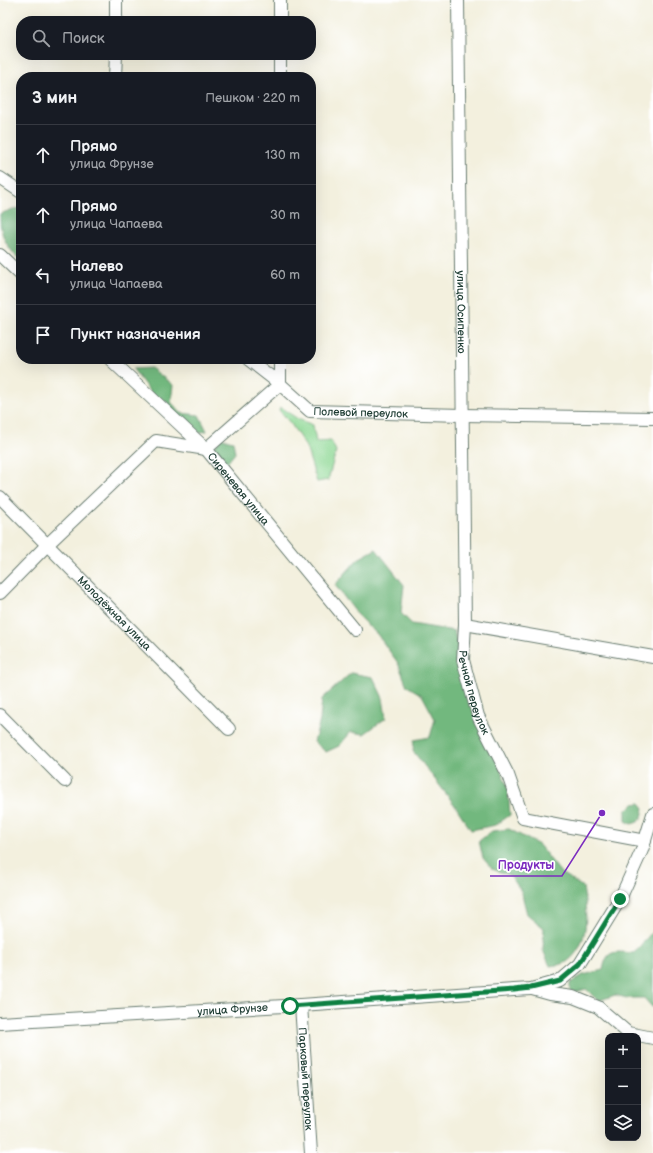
<!DOCTYPE html>
<html lang="ru">
<meta charset="utf-8">
<style>
body{margin:0;font-family:"Balsamiq Sans",sans-serif;background:#242831;color:#f1f3f6}
.controls{position:absolute;right:12px;bottom:12px;display:grid;overflow:hidden;border-radius:8px;box-shadow:0 4px 16px #0002}
.controls button{width:36px;height:36px;display:grid;place-items:center;padding:0;border:0;border-bottom:1px solid #363941;background:#171b24;color:#f1f3f6;font:20px sans-serif}
.stop{position:absolute;width:12px;height:12px;margin:-9px;border:3px solid #0b8043;border-radius:50%;background:#fff}
.stop.end{background:#0b8043;border-color:#fff;box-shadow:0 1px 4px #0008}
.list{margin:0;padding:0;list-style:none}
h2{display:flex;justify-content:space-between;align-items:center;height:52px;margin:0;padding:0 16px;font-size:17px}
h2 small{font-size:13px;font-weight:400;color:#9ea1a6}
.list li{display:grid;grid-template-columns:26px 1fr auto;gap:12px;align-items:center;box-sizing:border-box;height:60px;padding:0 16px;border-top:1px solid #363941}
.list b{display:block;font-size:15px;white-space:nowrap}
.list p{margin:0;font-size:13px;white-space:nowrap;color:#9ea1a6}
.list em{font-size:13px;font-style:normal;color:#9ea1a6}
.icon{flex:none;width:22px;height:22px;fill:none;stroke:currentColor;stroke-width:2;stroke-linecap:round;stroke-linejoin:round}
.map{position:relative;flex:none;width:653px;height:1153px;overflow:hidden}
.search{position:absolute;background:#171b24;box-shadow:0 4px 16px #0002;left:16px;top:16px;width:300px;height:44px;display:flex;align-items:center;gap:10px;box-sizing:border-box;padding:0 14px;border-radius:16px;color:#9ea1a6;font-size:15px}
.panel{position:absolute;background:#171b24;box-shadow:0 4px 16px #0002;left:16px;top:72px;width:300px;height:292px;border-radius:16px}
.map>svg:first-child{display:block}
.green{fill:#8ed894;stroke:#568a64}
.forest{fill:#72b87e;stroke:#487a59}
.lines{fill:none;stroke-linecap:round;stroke-linejoin:round}
.minor-casing{stroke:#697c70;stroke-width:14}
.minor{stroke:#fff;stroke-width:12}
.route{stroke:#0b8043;stroke-width:5}
.labels{text-anchor:middle;stroke-width:3.5;stroke-linejoin:round;paint-order:stroke}
.street-label{font-size:11px;fill:#1f3d34;stroke:#fff}
.leader{fill:none;stroke:#7b2cbf;stroke-width:1.5}
.callout-dot{fill:#7b2cbf;stroke:#fff;stroke-width:1.5}
.callout-label{font-size:12px;text-anchor:middle;font-weight:bold;fill:#7b2cbf;stroke:#fff;stroke-width:3.5;stroke-linejoin:round;paint-order:stroke}
</style>
<div class="map">
<svg width="653" height="1153" viewBox="0 0 653 1153">
<rect width="100%" height="100%" fill="#fff"/>
<filter id="ink" filterUnits="userSpaceOnUse"><feTurbulence type="fractalNoise" baseFrequency=".025" numOctaves="2"/><feDisplacementMap in="SourceGraphic" scale="8" xChannelSelector="R" yChannelSelector="G"/><feConvolveMatrix kernelMatrix="1 2 1 2 8 2 1 2 1" color-interpolation-filters="sRGB"/></filter>
<filter id="wash" filterUnits="userSpaceOnUse"><feTurbulence type="fractalNoise" baseFrequency=".012" numOctaves="4" result="noise"/><feDisplacementMap in="SourceGraphic" scale="16" xChannelSelector="R" yChannelSelector="G"/><feGaussianBlur stdDeviation="0.9" result="paint"/><feColorMatrix in="noise" values="0 0 0 0 0 0 0 0 0 0 0 0 0 0 0 0 0 1.4 0 .05"/><feComposite in="paint" operator="in"/></filter>
<g filter="url(#wash)">
<rect width="100%" height="100%" fill="#f3f0de"/>
<path class="green" d="M 280,407 L 298,419 L 313,425 L 316,442 L 331,441 L 336,451 L 328,480 L 317,482 L 306,447 L 291,424 L 279,410 Z"/>
<path class="forest" d="M 21,208 L 21,261 C 6,246 0,236 0,214 L 13,209 Z
M 151,368 L 173,385 L 171,402 L 181,413 L 199,415 L 207,431 L 196,433 L 150,392 L 133,369 Z
M 221,438 L 233,441 L 235,453 L 227,463 L 220,461 L 212,450 Z
M 376,549 L 404,585 L 401,613 L 412,624 L 454,631 L 466,682 L 508,788 L 510,815 L 496,825 L 471,830 L 454,804 L 413,751 L 414,740 L 430,737 L 435,719 L 422,695 L 407,686 L 398,663 L 377,634 L 361,619 L 335,585 L 358,559 Z
M 351,673 L 373,677 L 383,698 L 386,718 L 364,734 L 351,732 L 339,746 L 326,752 L 314,742 L 320,720 L 322,699 Z
M 640,803 L 644,808 C 642,818 642,822 631,824 L 626,821 L 626,811 L 633,804 Z
M 509,829 L 539,845 L 561,873 L 583,887 C 587,912 590,944 568,961 C 564,965 555,965 550,966 L 543,950 L 544,928 L 527,914 L 521,891 L 511,876 L 492,869 L 483,858 L 479,841 L 492,831 Z
M 653,931 L 653,1008 L 644,998 L 627,998 L 615,995 L 598,1001 L 586,989 L 576,992 L 570,991 L 570,983 L 583,975 L 603,970 C 607,948 615,952 634,953 Z"/>
</g>
<g filter="url(#ink)">
<g class="lines">
<defs>
<g id="minor">
<path id="s1" d="M 458,0 L 465,624 L 463,660 L 478,716 L 508,775 L 523,818 L 645,841"/>
<path d="M 116,21 L 116,0"/>
<path d="M 280,21 L 280,0"/>
<path d="M 115,77 L 116,55"/>
<path d="M 280,77 L 280,55"/>
<path d="M 0,178 L 21,192"/>
<path d="M 0,255 L 21,275"/>
<path id="s2" d="M 110,359 L 206,449 L 355,630"/>
<path d="M 248,359 L 280,384"/>
<path d="M 280,384 L 280,359"/>
<path id="s3" d="M 0,497 L 229,729"/>
<path id="s4" d="M 0,593 L 48,544 L 156,441 L 206,449 L 280,384 L 310,411 L 462,415 L 653,418"/>
<path d="M 465,624 L 653,657"/>
<path d="M 0,715 L 65,781"/>
<path d="M 532,989 L 550,994 L 573,997 L 598,1007 L 628,1033 L 653,1038"/>
<path id="s5" d="M 301,1005 L 311,1153"/>
<path id="s6" d="M 0,1023 L 301,1005 L 514,990 L 531,989 L 560,981 L 580,964 L 620,899 L 642,850 L 653,814"/>
</g>
</defs>
<use href="#minor" class="minor-casing"/>
<use href="#minor" class="minor"/>
</g>
</g>
<g class="lines" filter="url(#ink)">
<path class="route" d="M 290,1006 L 514,990 L 531,988 L 560,981 L 580,964 L 620,899"/>
</g>
<g class="labels">
<g class="street-label">
<text dy="4" stroke="none"><textPath href="#s1" startOffset="312">улица Осипенко</textPath></text>
<text dy="4" stroke="none"><textPath href="#s4" startOffset="458">Полевой переулок</textPath></text>
<text dy="4" stroke="none"><textPath href="#s2" startOffset="183">Сиреневая улица</textPath></text>
<text dy="4" stroke="none"><textPath href="#s3" startOffset="163">Молодёжная улица</textPath></text>
<text dy="4" stroke="none"><textPath href="#s1" startOffset="694">Речной переулок</textPath></text>
<text dy="4" stroke="none"><textPath href="#s6" startOffset="233">улица Фрунзе</textPath></text>
<text dy="4" stroke="none"><textPath href="#s5" startOffset="74">Парковый переулок</textPath></text>
</g>
</g>
<path class="leader" d="M602 813L562 876H490"/>
<circle class="callout-dot" cx="602" cy="813" r="4"/>
<g class="callout-label">
<text x="526" y="869">Продукты</text>
</g>
</svg>
<div class="controls">
<button>+</button>
<button>−</button>
<button><svg class="icon" aria-label="layers" viewBox="0 0 24 24"><path d="M12 4l9 5-9 5-9-5zM3 14l9 5 9-5"/></svg></button>
</div>
<div class="stop" style="left:290px;top:1006px"></div>
<div class="stop end" style="left:620px;top:899px"></div>
<div class="search"><svg class="icon" aria-label="search" viewBox="0 0 24 24"><circle cx="10" cy="10" r="6"/><path d="M15 15l6 6"/></svg>Поиск</div>
<section class="panel">
<h2>3 мин<small>Пешком · 220 m</small></h2>
<ul class="list">
<li><svg class="icon" aria-label="ahead" viewBox="0 0 24 24"><path d="M12 20V5M6 11l6-6 6 6"/></svg><div><b>Прямо</b><p>улица Фрунзе</p></div><em>130 m</em></li>
<li><svg class="icon" aria-label="ahead" viewBox="0 0 24 24"><path d="M12 20V5M6 11l6-6 6 6"/></svg><div><b>Прямо</b><p>улица Чапаева</p></div><em>30 m</em></li>
<li><svg class="icon" aria-label="left" viewBox="0 0 24 24"><path d="M17 20v-9H6M10 6l-5 5 5 5"/></svg><div><b>Налево</b><p>улица Чапаева</p></div><em>60 m</em></li>
<li><svg class="icon" aria-label="arrive" viewBox="0 0 24 24"><path d="M6 21V4h12l-3 4 3 4H6"/></svg><div><b>Пункт назначения</b></div></li>
</ul>
</section>
</div>
